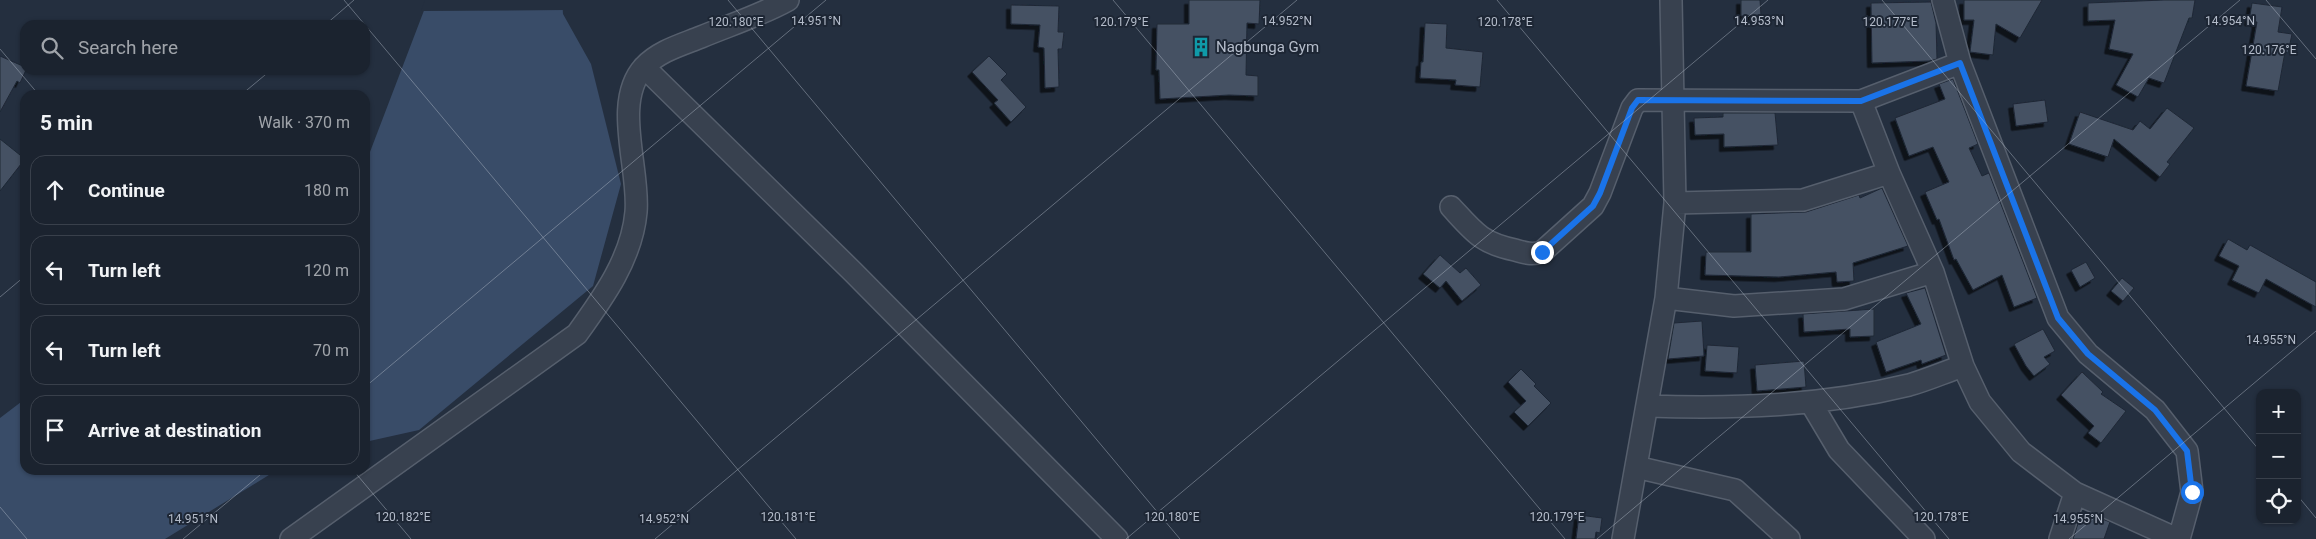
<!DOCTYPE html>
<meta charset="utf-8">
<style>
body{margin:0;font-family:Roboto,sans-serif;background:#282f3b;color:#f1f3f6}
.controls{position:absolute;right:15px;bottom:15px;display:grid;overflow:hidden;border-radius:10px;box-shadow:0 1px 4px #0004}
.controls button{width:45px;height:45px;display:grid;place-items:center;padding:0;border:0;border-bottom:1px solid #39404b;background:#1b232f;color:#f1f3f6;font:25px sans-serif}
.stop{position:absolute;width:15px;height:15px;margin:-11px;border:4px solid #1a73e8;border-radius:50%;background:#fff}
.stop.end{background:#1a73e8;border-color:#fff;box-shadow:0 1px 5px #0008}
.list{margin:0;padding:0;list-style:none}
h2{display:flex;justify-content:space-between;align-items:center;height:65px;margin:0;padding:0 20px;font-size:21px}
h2 small{font-size:16px;font-weight:400;color:#a0a4aa}
.list li{display:grid;grid-template-columns:32px 1fr auto;gap:15px;align-items:center;box-sizing:border-box;height:70px;margin:0 10px 10px;padding:0 10px;border:1px solid #39404b;border-radius:15px}
.list b{display:block;font-size:19px;white-space:nowrap}
.list em{font-size:16px;font-style:normal;color:#a0a4aa}
.icon{flex:none;width:28px;height:28px;fill:none;stroke:currentColor;stroke-width:2;stroke-linecap:round;stroke-linejoin:round}
.map{position:relative;flex:none;width:2316px;height:539px;overflow:hidden}
.search{position:absolute;background:#1b232f;box-shadow:0 1px 4px #0004;left:20px;top:20px;width:350px;height:55px;display:flex;align-items:center;gap:12px;box-sizing:border-box;padding:0 18px;border-radius:15px;color:#a0a4aa;font-size:19px}
.panel{position:absolute;background:#1b232f;box-shadow:0 1px 4px #0004;left:20px;top:90px;width:350px;height:385px;border-radius:15px}
.map>svg:first-child{display:block}
.water{fill:#394c68}
.pier{fill:#242f3f}
.building{fill:#455163;stroke:#1f2836;filter:url(#shadow)}
.lines{fill:none;stroke-linecap:round;stroke-linejoin:round}
.street-casing{stroke:#565f6d;stroke-width:24}
.street{stroke:#38414f;stroke-width:21}
.route{stroke:#1a73e8;stroke-width:6}
.ticks{fill:none;stroke:#b4bcca;stroke-width:1;stroke-opacity:0.45}
.labels{text-anchor:middle;stroke-width:4;stroke-linejoin:round;paint-order:stroke}
.poi-label{font-size:15px;fill:#b4bcca;stroke:#1d2634;text-anchor:start}
.ticks-label{font-size:12px;text-anchor:middle;fill:#b4bcca;stroke:#1d2634;stroke-width:4;stroke-linejoin:round;paint-order:stroke}
</style>
<div class="map">
<svg width="2316" height="539" viewBox="0 0 2316 539">
<defs>
<filter id="shadow"><feDropShadow dx="-4.5" dy="4.5" stdDeviation="0" flood-color="#0009"/></filter>
</defs>
<rect width="100%" height="100%" fill="#242f3f"/>
<path class="water" d="M 428,0 L 562,0 L 563,14 L 591,64 L 621,184 L 593,286 L 419,430 L 365,442 L 365,165 Z
M 25,399 L 25,470 L 277,470 L 165,539 L 0,539 L 0,418 Z"/>
<path class="pier" d="M 425,0 L 565,0 L 565,10 L 421,11 Z"/>
<path class="building" d="M 1189,0 L 1260,0 L 1259,24 L 1247,23 L 1246,75 L 1258,76 L 1258,96 L 1229,95 L 1160,99 L 1159,70 L 1156,70 L 1157,24 L 1189,24 Z
M 1741,0 L 1760,0 L 1761,15 L 1741,16 Z
M 1964,0 L 2042,0 L 2020,38 L 1996,24 L 1993,55 L 1970,52 L 1974,20 L 1964,20 Z
M 2164,0 L 2195,0 L 2192,18 L 2189,18 L 2164,83 L 2149,78 L 2138,97 L 2116,85 L 2133,54 L 2109,49 L 2115,20 L 2088,21 L 2088,3 Z
M 1931,2 L 1936,23 L 1937,59 L 1929,61 L 1872,63 L 1871,3 Z
M 2252,3 L 2282,7 L 2278,32 L 2292,34 L 2288,53 L 2285,52 L 2278,91 L 2246,86 L 2257,22 L 2249,21 Z
M 1011,5 L 1059,6 L 1058,32 L 1064,32 L 1062,49 L 1058,49 L 1059,87 L 1045,88 L 1044,48 L 1038,47 L 1040,25 L 1011,24 Z
M 1425,23 L 1447,24 L 1446,48 L 1483,52 L 1480,87 L 1455,85 L 1456,80 L 1420,78 L 1421,62 L 1423,62 Z
M 0,56 L 25,67 L 26,70 L 20,83 L 17,81 L 0,112 Z
M 989,56 L 1007,74 L 1001,80 L 1026,107 L 1011,122 L 994,103 L 998,100 L 972,72 Z
M 1953,79 L 1978,144 L 1969,148 L 1982,176 L 1989,173 L 2037,298 L 2014,307 L 2002,275 L 1973,290 L 1956,259 L 1954,260 L 1939,219 L 1937,220 L 1925,192 L 1949,182 L 1933,147 L 1909,156 L 1895,118 L 1945,99 L 1939,84 Z
M 2045,100 L 2048,122 L 2016,126 L 2013,104 Z
M 2167,108 L 2194,128 L 2167,162 L 2170,164 L 2160,177 L 2114,139 L 2108,157 L 2069,144 L 2080,112 L 2133,130 L 2140,121 L 2150,129 Z
M 1723,113 L 1775,113 L 1778,145 L 1724,147 L 1724,134 L 1695,135 L 1694,118 L 1723,117 Z
M 0,139 L 25,159 L 0,191 Z
M 1882,188 L 1908,246 L 1853,263 L 1854,281 L 1837,282 L 1836,272 L 1779,277 L 1705,275 L 1706,252 L 1751,252 L 1751,214 L 1806,212 L 1859,195 L 1860,198 Z
M 2228,239 L 2247,250 L 2250,245 L 2316,282 L 2316,307 L 2266,279 L 2259,293 L 2232,280 L 2239,266 L 2219,256 Z
M 1440,255 L 1460,273 L 1466,268 L 1481,285 L 1462,301 L 1446,281 L 1440,288 L 1423,274 Z
M 2086,262 L 2095,278 L 2080,287 L 2071,270 Z
M 2122,278 L 2134,288 L 2123,301 L 2111,291 Z
M 1925,288 L 1946,355 L 1922,364 L 1921,360 L 1886,372 L 1876,342 L 1921,324 L 1906,293 Z
M 1874,309 L 1874,336 L 1850,337 L 1850,329 L 1804,332 L 1803,314 Z
M 1702,321 L 1704,356 L 1668,359 L 1674,323 Z
M 2043,329 L 2055,351 L 2044,357 L 2050,364 L 2034,376 L 2026,366 L 2014,344 Z
M 1707,345 L 1739,347 L 1737,373 L 1705,371 Z
M 1804,361 L 1806,387 L 1757,391 L 1755,365 Z
M 1521,369 L 1536,384 L 1534,386 L 1551,403 L 1528,426 L 1514,412 L 1526,401 L 1508,382 Z
M 2082,372 L 2103,392 L 2101,394 L 2126,411 L 2101,443 L 2088,433 L 2094,426 L 2061,395 Z
M 2082,511 L 2110,522 L 2104,539 L 2073,539 Z
M 1579,515 L 1602,518 L 1600,533 L 1596,532 L 1595,539 L 1576,539 Z"/>
<g class="lines">
<defs>
<path id="street" d="M 1943,0 L 1960,63 L 2058,318 L 2088,354 L 2155,410 L 2187,451 L 2192,492 L 2179,539
M 644,67 L 853,272 L 1117,539
M 1861,101 L 1889,173 L 1933,272 L 1963,366 L 1980,402 L 2021,452 L 2075,493 L 2177,539
M 1675,203 L 1803,200 L 1889,173
M 1451,207 C 1474,232 1481,243 1515,250 C 1525,253 1532,255 1542,252 L 1593,206 L 1600,193 L 1632,108 L 1638,100 L 1861,101 L 1960,63
M 1666,298 L 1734,306 L 1844,299 L 1933,272
M 1811,403 L 1839,450 L 1924,539
M 1648,406 C 1736,409 1823,406 1909,385 C 1927,380 1945,372 1963,366
M 1636,467 L 1735,490 L 1789,539
M 291,539 L 577,334 C 603,298 632,258 636,212 C 640,169 612,102 644,67 C 659,51 681,45 701,37 C 730,25 761,15 788,0
M 1623,539 L 1666,298 L 1675,203 L 1671,0
M 2060,539 L 2075,493"/>
</defs>
<use href="#street" class="street-casing"/>
<use href="#street" class="street"/>
</g>
<g class="lines">
<path class="route" d="M 1542,252 L 1593,206 L 1600,193 L 1632,108 L 1638,100 L 1861,101 L 1960,63 L 2058,318 L 2088,354 L 2155,410 L 2187,451 L 2192,492"/>
</g>
<path class="ticks" d="M 344,0 L 365,25M 728,0 L 1180,539M 1113,0 L 1565,539M 1497,0 L 1949,539M 1882,0 L 2260,451M 2266,0 L 2316,59M 325,25 L 354,0M 365,25 L 796,539M 0,49 L 39,95M 241,95 L 271,70M 0,297 L 25,276M 365,387 L 826,0M 353,470 L 411,539M 2297,495 L 2316,518M 0,507 L 27,539M 183,539 L 266,470M 655,539 L 1297,0M 1126,539 L 1768,0M 1597,539 L 2240,0M 2069,539 L 2316,331"/>
<defs>
<symbol id="building-bare" viewBox="-9 -9 18 18"><path d="M-4-6H4V6H1V3H-1V6H-4ZM-2.5-4.3h1.7v1.8h-1.7ZM.8-4.3h1.7v1.8H.8ZM-2.5-1h1.7V.8h-1.7ZM.8-1h1.7V.8H.8Z" fill="#0f9aa8" stroke="#1d2634" stroke-width="2.5" paint-order="stroke"/></symbol>
</defs>
<g fill-rule="evenodd">
<use href="#building-bare" x="1187" y="33" width="28" height="28"/>
</g>
<g class="labels">
<g class="poi-label">
<text x="1216" y="52">Nagbunga Gym</text>
</g>
</g>
<g class="ticks-label">
<text x="816" y="25">14.951°N</text>
<text x="1287" y="25">14.952°N</text>
<text x="1759" y="25">14.953°N</text>
<text x="2230" y="25">14.954°N</text>
<text x="736" y="26">120.180°E</text>
<text x="1121" y="26">120.179°E</text>
<text x="1890" y="26">120.177°E</text>
<text x="1505" y="26">120.178°E</text>
<text x="2269" y="54">120.176°E</text>
<text x="2271" y="344">14.955°N</text>
<text x="403" y="521">120.182°E</text>
<text x="788" y="521">120.181°E</text>
<text x="1172" y="521">120.180°E</text>
<text x="1557" y="521">120.179°E</text>
<text x="1941" y="521">120.178°E</text>
<text x="193" y="523">14.951°N</text>
<text x="664" y="523">14.952°N</text>
<text x="2078" y="523">14.955°N</text>
</g>
</svg>
<div class="controls">
<button>+</button>
<button>−</button>
<button><svg class="icon" aria-label="locate" viewBox="0 0 24 24"><circle cx="12" cy="12" r="6"/><path d="M12 2v4M12 18v4M2 12h4M18 12h4"/></svg></button>
</div>
<div class="stop" style="left:2192px;top:492px"></div>
<div class="stop end" style="left:1542px;top:252px"></div>
<div class="search"><svg class="icon" aria-label="search" viewBox="0 0 24 24"><circle cx="10" cy="10" r="6"/><path d="M15 15l6 6"/></svg>Search here</div>
<section class="panel">
<h2>5 min<small>Walk · 370 m</small></h2>
<ul class="list">
<li><svg class="icon" aria-label="ahead" viewBox="0 0 24 24"><path d="M12 20V5M6 11l6-6 6 6"/></svg><div><b>Continue</b></div><em>180 m</em></li>
<li><svg class="icon" aria-label="left" viewBox="0 0 24 24"><path d="M17 20v-9H6M10 6l-5 5 5 5"/></svg><div><b>Turn left</b></div><em>120 m</em></li>
<li><svg class="icon" aria-label="left" viewBox="0 0 24 24"><path d="M17 20v-9H6M10 6l-5 5 5 5"/></svg><div><b>Turn left</b></div><em>70 m</em></li>
<li><svg class="icon" aria-label="arrive" viewBox="0 0 24 24"><path d="M6 21V4h12l-3 4 3 4H6"/></svg><div><b>Arrive at destination</b></div></li>
</ul>
</section>
</div>
